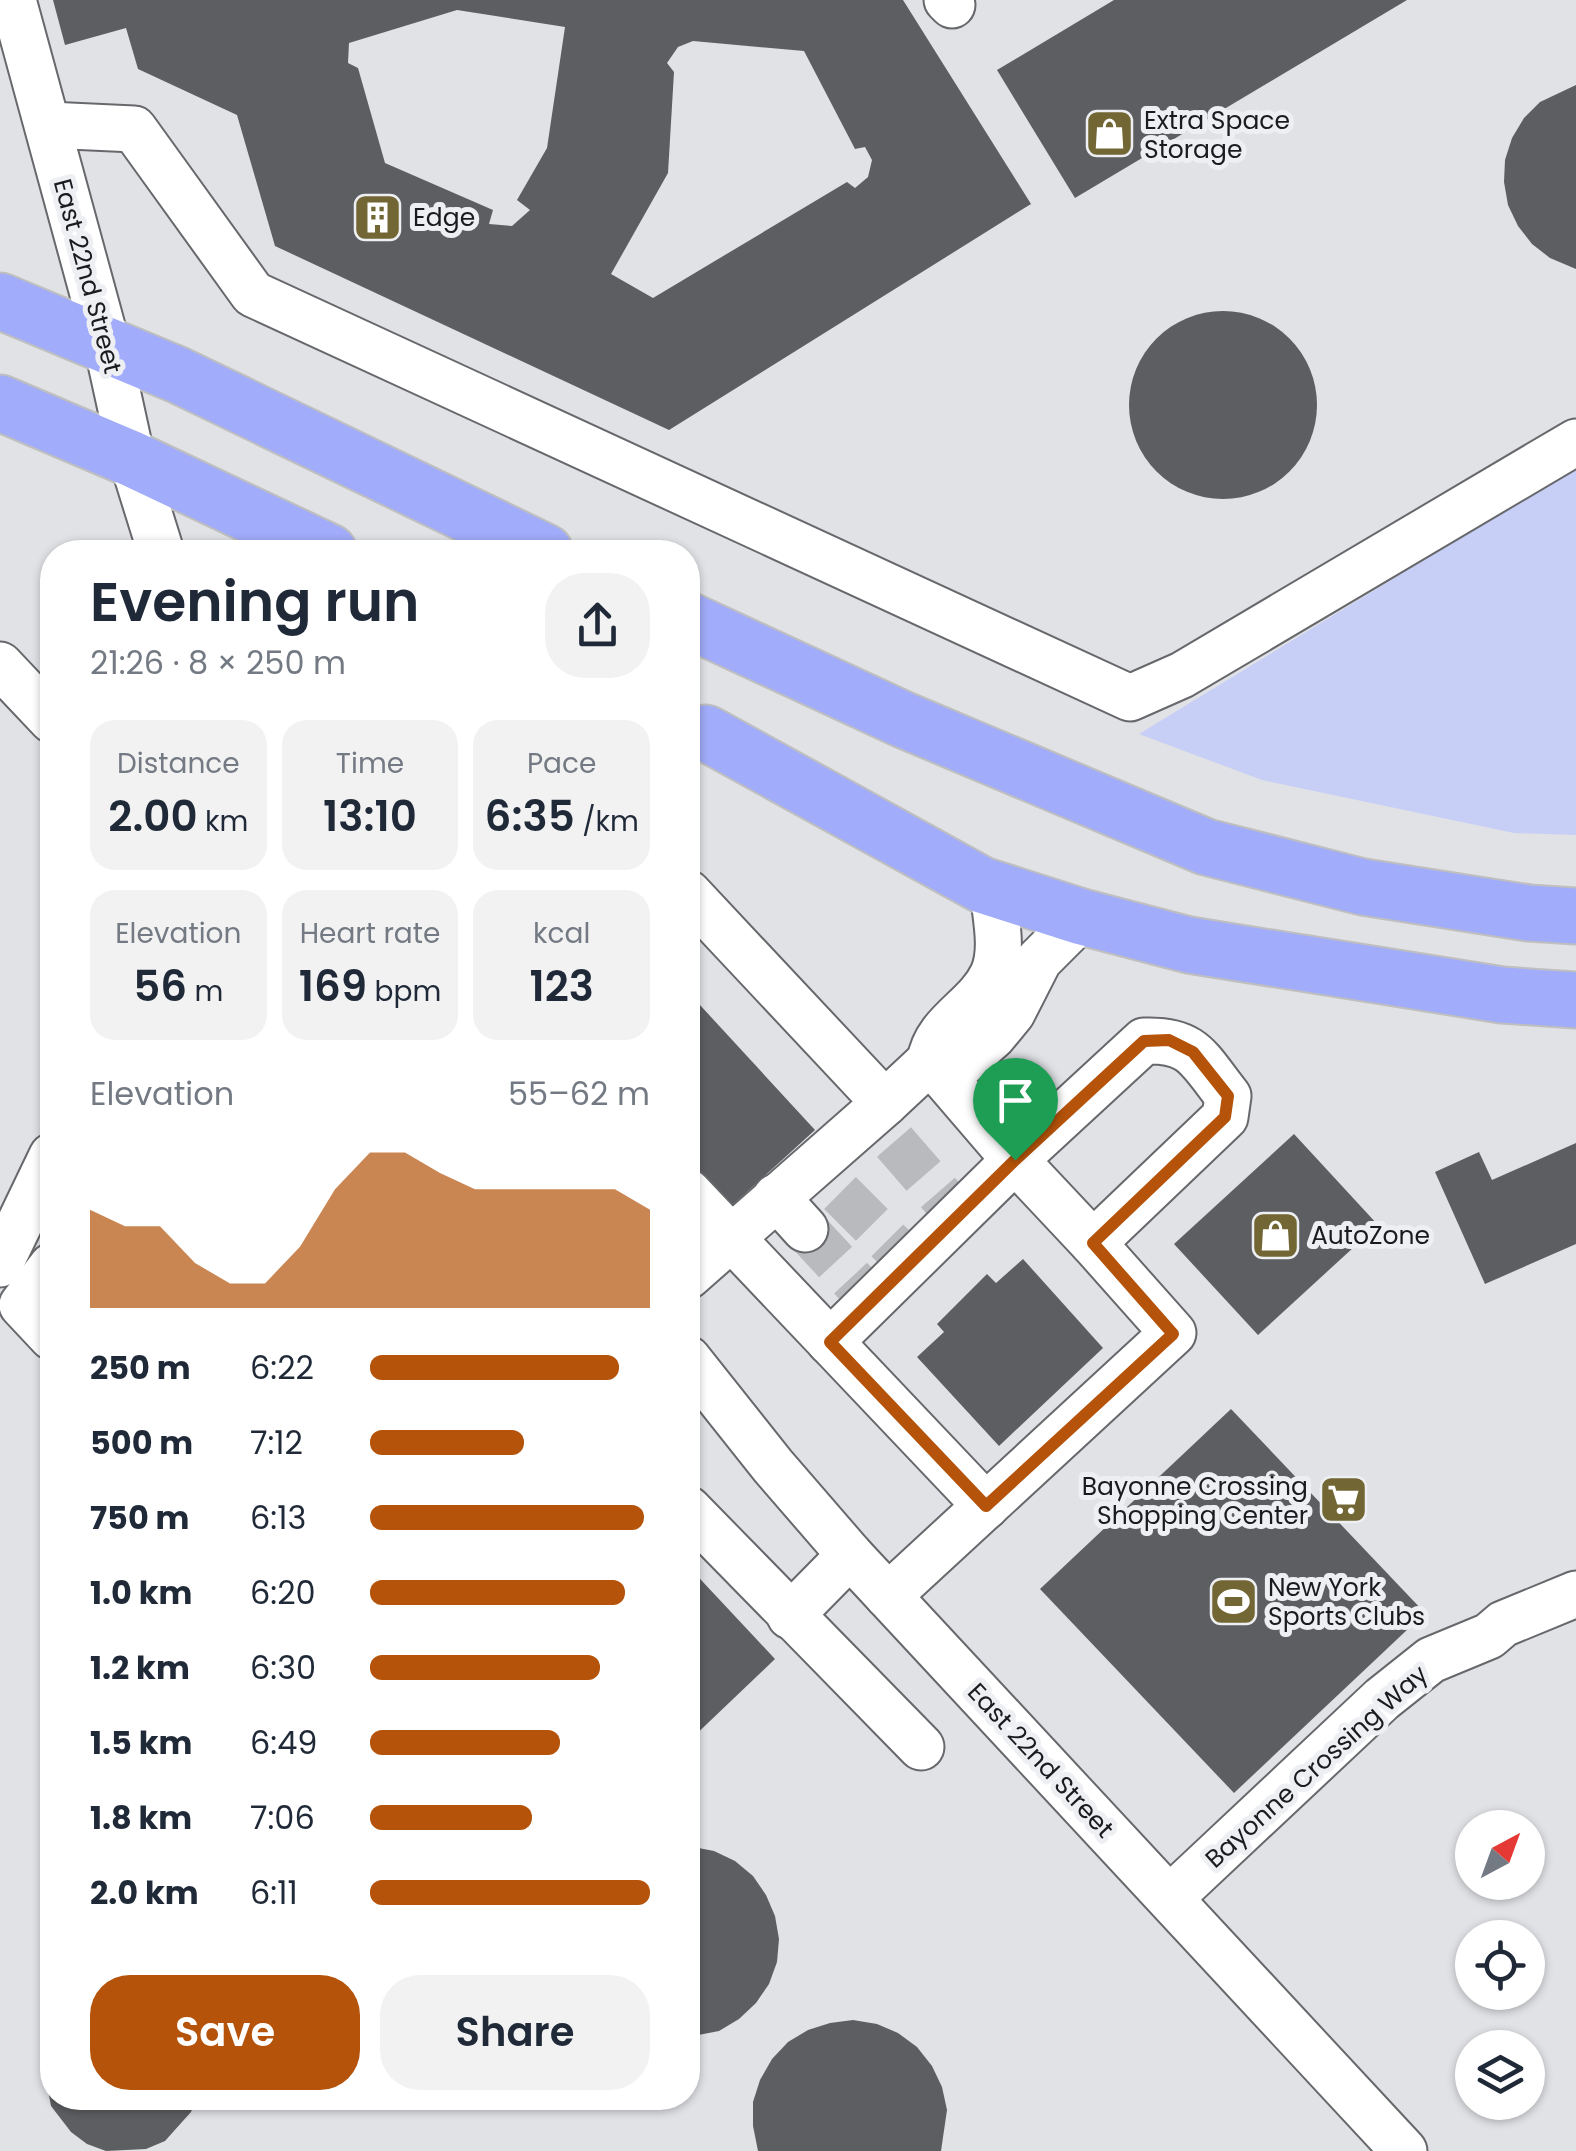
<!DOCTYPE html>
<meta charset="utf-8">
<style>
body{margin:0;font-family:Poppins,sans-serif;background:#f2f2f3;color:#1f2937;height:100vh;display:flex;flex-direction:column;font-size:38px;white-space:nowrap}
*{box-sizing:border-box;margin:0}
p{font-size:32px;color:#747a83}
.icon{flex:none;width:55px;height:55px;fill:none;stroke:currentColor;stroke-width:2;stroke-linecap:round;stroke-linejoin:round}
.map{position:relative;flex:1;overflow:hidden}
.panel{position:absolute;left:40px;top:540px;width:660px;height:1570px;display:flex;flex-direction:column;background:#fff;border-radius:40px;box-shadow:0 2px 8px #0004}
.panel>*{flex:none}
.needle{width:65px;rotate:41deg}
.tools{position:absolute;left:1455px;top:1810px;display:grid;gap:20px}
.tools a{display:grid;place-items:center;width:90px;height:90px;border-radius:50%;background:#fff;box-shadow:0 2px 8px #0004;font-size:50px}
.pin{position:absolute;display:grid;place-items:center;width:85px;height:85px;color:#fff;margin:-102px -42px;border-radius:50% 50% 50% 0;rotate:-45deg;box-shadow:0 0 10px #0007}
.pin .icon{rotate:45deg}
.round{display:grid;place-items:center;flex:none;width:105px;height:105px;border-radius:40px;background:#f2f2f3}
.headline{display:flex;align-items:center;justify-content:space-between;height:170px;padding:0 50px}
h1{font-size:55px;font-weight:600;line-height:75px}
.metrics{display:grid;grid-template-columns:repeat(3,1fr);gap:15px;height:170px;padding:10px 50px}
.metrics div{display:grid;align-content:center;border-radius:25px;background:#f2f2f3;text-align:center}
.metrics b{font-size:42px;font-weight:600}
.metrics small{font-size:28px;font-weight:400}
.metrics p{font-size:28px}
.chart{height:280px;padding:20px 50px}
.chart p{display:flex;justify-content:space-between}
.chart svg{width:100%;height:180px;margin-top:10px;fill:#b45309;opacity:.7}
.action{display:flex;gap:20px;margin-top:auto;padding:20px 50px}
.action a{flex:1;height:115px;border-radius:40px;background:#b45309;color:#fff;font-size:40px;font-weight:600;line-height:115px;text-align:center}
.action a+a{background:#f2f2f3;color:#1f2937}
ul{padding:0 50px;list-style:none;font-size:32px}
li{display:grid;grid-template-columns:160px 120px 1fr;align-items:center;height:75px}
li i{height:25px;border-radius:12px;background:#b45309}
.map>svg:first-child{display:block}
.green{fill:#c8cff6}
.building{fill:#5d5e61;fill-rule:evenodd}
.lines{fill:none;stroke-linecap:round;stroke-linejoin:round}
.minor-tunnel{stroke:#b9babe;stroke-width:45;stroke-dasharray:45 22;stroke-linecap:butt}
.minor-casing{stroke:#67686b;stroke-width:49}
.highway-casing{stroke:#bfbfbf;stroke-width:59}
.minor{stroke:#fff;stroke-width:45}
.highway{stroke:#a1acfa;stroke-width:55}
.route-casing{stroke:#fff;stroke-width:20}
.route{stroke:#b45309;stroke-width:12}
.labels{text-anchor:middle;stroke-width:10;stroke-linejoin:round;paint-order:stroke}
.poi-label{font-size:25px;fill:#1a1b1c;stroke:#eeeff3;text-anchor:start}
.street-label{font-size:25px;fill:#1a1b1c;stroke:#eeeff3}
</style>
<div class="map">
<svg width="1576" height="2151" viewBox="0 0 1576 2151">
<rect width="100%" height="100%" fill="#e1e2e6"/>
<path class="green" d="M1576 467V835L1514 833 1262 780 1139 734Z"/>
<g class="building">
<path d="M53 0H903L1031 204 669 430 275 246 237 115 138 69 126 28 65 45ZM457 10 565 27 547 148 517 200 530 210 512 226 489 224 493 210 385 163 358 68 348 63 349 43ZM693 41 804 51 855 149 865 147 872 160 868 177 855 188 847 182 653 298 611 274 668 173 674 72 667 63 678 47Z"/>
<path d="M1114 0H1407L1075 198 997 70Z"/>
<path d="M1576 85V269L1550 258 1532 244 1518 226 1508 205 1504 182 1505 160 1512 138 1524 118 1540 102Z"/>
<circle cx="1223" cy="405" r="94"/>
<path d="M688 992 815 1130 726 1211 688 1169Z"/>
<path d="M1294 1134 1378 1225 1258 1335 1174 1244Z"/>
<path d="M1576 1143V1244L1485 1284 1435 1172 1479 1152 1492 1180Z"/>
<path d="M1023 1259 1103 1348 999 1446 917 1357 944 1332 937 1324 987 1274 996 1283Z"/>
<path d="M1231 1409 1425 1613 1234 1793 1040 1589Z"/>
<path d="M688 1566 775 1659 688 1742Z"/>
<path d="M688 1846 714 1851 735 1861 753 1876 766 1895 775 1916 779 1939 777 1962 769 1984 756 2003 739 2019 719 2031 688 2037Z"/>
<path d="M853 2020 877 2024 898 2033 917 2047 932 2066 942 2087 947 2110 941 2151H758L753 2126V2102L760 2080 772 2059 788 2042 808 2030 830 2023Z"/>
<path d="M52 2045V2098H197L191 2112 165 2141 146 2149 106 2151 87 2144 71 2132 51 2106 46 2079Z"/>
</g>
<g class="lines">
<g class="minor-tunnel">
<path d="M894 1142 947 1203"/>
<path d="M840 1193 895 1248"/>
<path d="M805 1229 856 1284"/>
</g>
<defs>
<g id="minor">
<path d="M13 0 107 345 132 459 161 552"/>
<path d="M947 0 952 5"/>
<path d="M48 125 134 129 253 294 1130 698 1182 675 1576 442"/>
<path d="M0 665 52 720"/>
<path d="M993 889C995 916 1004 948 993 974 977 1009 936 1022 930 1061L956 1069 993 1036 1012 1013 1039 960 1082 917"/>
<path d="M688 893 885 1103 930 1061 1015 1160 1144 1041C1194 1039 1199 1060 1228 1096L1225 1117 1093 1243 1173 1333 888 1596"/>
<path d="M688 1192 986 1506"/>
<path d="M776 1197 805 1229"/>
<path d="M0 1264 52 1156"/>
<path d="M52 1266 22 1305 52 1337"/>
<path d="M688 1276 885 1103"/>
<path d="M830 1342 1015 1160 1093 1243"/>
<path d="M688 1359 773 1466 850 1555 1404 2151"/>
<path d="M688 1509 921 1747"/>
<path d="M790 1616 850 1555"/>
<path d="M1170 1898 1382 1699 1431 1660 1489 1636 1503 1624 1576 1594"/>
</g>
<g id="highway">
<path d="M0 301 178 375 545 552"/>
<path d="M0 403 132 459 329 552"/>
<path d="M688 620 904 720 1206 847 1363 887 1529 913 1576 916"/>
<path d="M706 733 982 885 1082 917 1189 945 1502 995 1576 1000"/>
</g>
</defs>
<use href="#minor" class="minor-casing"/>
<use href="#highway" class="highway-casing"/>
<use href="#minor" class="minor"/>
<use href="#highway" class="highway"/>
</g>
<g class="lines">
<defs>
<path id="route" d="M1169 1040 1193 1052 1228 1096 1225 1117 1093 1243 1173 1334 986 1506 830 1342 1015 1160 1144 1041Z"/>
</defs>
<use href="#route" class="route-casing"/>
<use href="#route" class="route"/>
</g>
<defs>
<symbol id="shop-square" viewBox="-11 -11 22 22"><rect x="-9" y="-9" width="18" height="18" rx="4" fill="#726734" stroke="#eeeff3"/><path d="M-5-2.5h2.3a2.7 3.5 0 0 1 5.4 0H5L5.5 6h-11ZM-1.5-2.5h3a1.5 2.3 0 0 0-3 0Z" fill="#fff"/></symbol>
<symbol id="building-square" viewBox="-11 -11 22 22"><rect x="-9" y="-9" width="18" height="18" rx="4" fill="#726734" stroke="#eeeff3"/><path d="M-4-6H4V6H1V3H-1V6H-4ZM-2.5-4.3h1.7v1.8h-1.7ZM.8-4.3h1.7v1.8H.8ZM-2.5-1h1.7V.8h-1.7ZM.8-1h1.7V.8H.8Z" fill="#fff"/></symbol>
<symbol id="supermarket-square" viewBox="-11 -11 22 22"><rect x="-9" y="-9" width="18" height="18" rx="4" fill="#726734" stroke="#eeeff3"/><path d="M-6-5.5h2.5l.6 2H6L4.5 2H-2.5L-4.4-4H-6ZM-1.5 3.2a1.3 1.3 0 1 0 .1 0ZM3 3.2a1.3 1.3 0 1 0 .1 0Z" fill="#fff"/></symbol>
<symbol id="stadium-square" viewBox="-11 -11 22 22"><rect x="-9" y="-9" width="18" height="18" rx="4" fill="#726734" stroke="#eeeff3"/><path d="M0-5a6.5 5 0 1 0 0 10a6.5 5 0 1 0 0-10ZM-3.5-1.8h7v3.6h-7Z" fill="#fff"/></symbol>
</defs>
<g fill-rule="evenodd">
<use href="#shop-square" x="1082" y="106" width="55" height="55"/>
<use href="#building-square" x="350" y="190" width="55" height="55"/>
<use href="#shop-square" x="1248" y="1208" width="55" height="55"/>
<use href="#supermarket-square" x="1316" y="1472" width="55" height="55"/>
<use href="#stadium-square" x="1206" y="1574" width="55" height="55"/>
</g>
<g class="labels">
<g class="poi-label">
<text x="1144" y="129">Extra Space<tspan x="1144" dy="29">Storage</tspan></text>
<text x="413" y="226">Edge</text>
<text x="1311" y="1244">AutoZone</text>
<text x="1308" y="1495" text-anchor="end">Bayonne Crossing<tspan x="1308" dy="29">Shopping Center</tspan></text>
<text x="1268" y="1596">New York<tspan x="1268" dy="29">Sports Clubs</tspan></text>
</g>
<g class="street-label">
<text transform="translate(88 276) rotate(75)" y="9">East 22nd Street</text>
<text transform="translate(1041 1760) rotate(47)" y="9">East 22nd Street</text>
<text transform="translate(1316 1766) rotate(-42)" y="9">Bayonne Crossing Way</text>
</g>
</g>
</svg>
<div class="tools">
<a><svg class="needle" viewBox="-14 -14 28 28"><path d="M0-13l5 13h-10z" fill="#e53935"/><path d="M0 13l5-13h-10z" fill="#747a83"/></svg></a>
<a><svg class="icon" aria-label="locate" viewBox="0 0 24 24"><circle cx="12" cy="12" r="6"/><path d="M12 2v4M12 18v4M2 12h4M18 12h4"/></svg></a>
<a><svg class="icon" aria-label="layers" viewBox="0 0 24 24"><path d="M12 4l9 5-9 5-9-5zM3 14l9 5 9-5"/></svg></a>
</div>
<div class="pin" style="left:1015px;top:1160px;background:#1e9e55"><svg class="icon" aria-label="arrive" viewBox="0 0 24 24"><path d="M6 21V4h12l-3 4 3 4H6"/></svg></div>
<section class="panel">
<div class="headline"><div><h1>Evening run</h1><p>21:26 · 8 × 250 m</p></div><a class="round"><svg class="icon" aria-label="share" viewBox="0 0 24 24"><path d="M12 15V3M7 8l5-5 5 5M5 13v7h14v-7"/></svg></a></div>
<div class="metrics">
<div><p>Distance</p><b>2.00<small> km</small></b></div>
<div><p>Time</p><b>13:10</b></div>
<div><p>Pace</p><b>6:35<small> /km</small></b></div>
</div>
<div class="metrics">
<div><p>Elevation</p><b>56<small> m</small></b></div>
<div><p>Heart rate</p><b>169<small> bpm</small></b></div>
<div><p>kcal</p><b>123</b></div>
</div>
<div class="chart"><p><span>Elevation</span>55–62 m</p>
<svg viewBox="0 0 160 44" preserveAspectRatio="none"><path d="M0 44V20L10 24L20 24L30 33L40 38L50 38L60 29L70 15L80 6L90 6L100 11L110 15L120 15L130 15L140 15L150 15L160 20V44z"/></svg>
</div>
<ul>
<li><b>250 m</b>6:22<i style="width:89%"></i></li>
<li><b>500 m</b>7:12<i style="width:55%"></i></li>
<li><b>750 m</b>6:13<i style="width:98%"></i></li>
<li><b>1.0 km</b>6:20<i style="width:91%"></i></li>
<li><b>1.2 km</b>6:30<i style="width:82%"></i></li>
<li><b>1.5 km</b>6:49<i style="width:68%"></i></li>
<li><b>1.8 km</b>7:06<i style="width:58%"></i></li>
<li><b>2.0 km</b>6:11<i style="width:100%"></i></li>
</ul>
<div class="action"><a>Save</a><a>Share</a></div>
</section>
</div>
